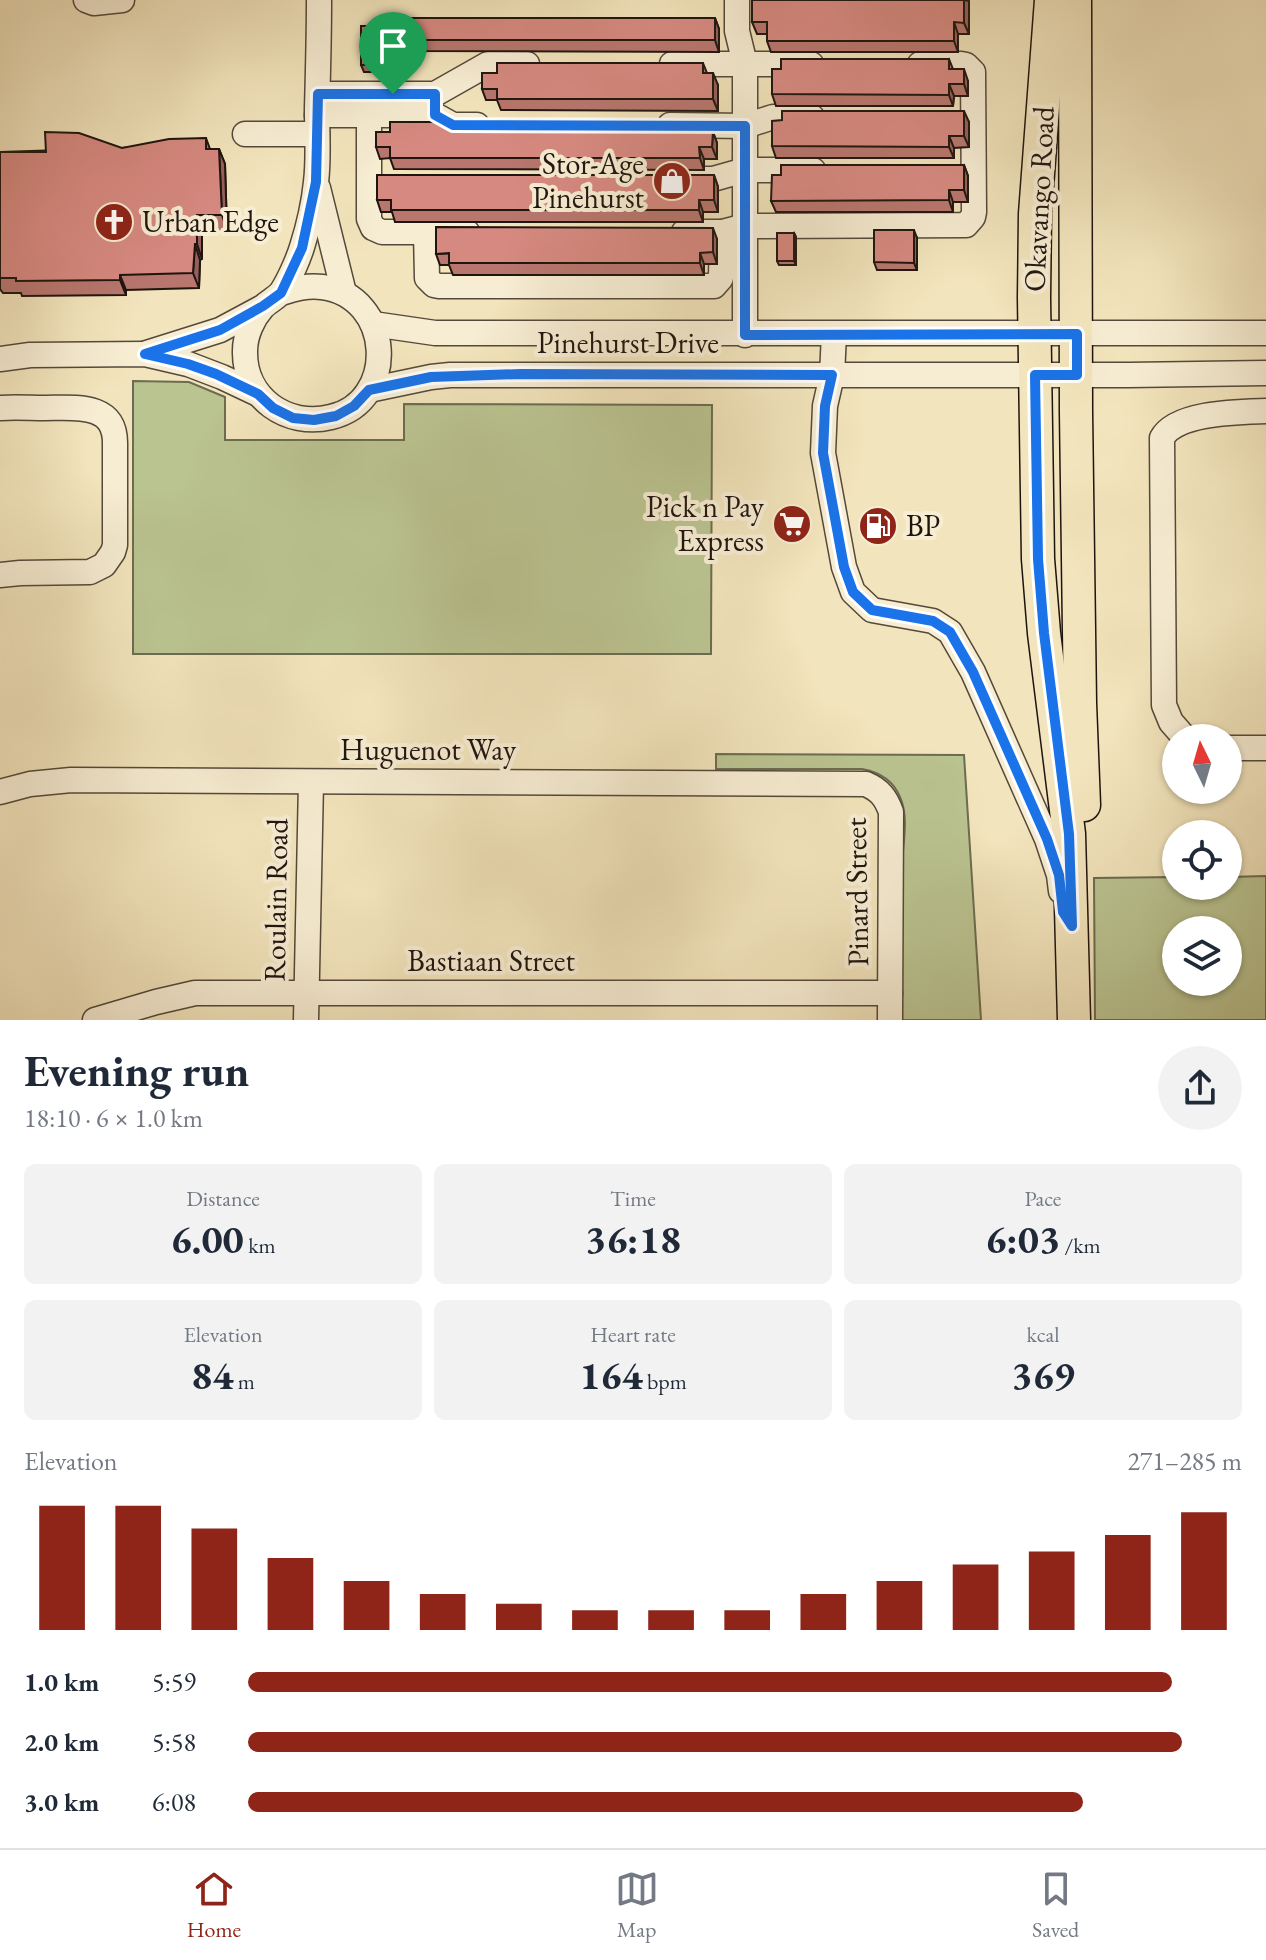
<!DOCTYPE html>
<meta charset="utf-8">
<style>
body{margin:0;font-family:"EB Garamond",serif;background:#f2f2f3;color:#1f2937;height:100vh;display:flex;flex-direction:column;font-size:30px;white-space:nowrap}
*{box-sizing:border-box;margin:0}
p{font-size:26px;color:#747a83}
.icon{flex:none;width:44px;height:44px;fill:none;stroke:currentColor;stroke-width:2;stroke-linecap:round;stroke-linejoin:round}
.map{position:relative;height:1020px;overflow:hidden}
.drawer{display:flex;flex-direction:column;background:#fff;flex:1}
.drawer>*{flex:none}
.needle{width:52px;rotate:355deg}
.controls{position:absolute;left:1162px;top:724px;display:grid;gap:16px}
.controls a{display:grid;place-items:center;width:80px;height:80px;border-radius:50%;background:#fff;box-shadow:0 2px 6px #0004;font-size:40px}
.pin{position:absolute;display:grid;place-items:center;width:68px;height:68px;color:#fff;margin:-82px -34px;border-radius:50% 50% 50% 0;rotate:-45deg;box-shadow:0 0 8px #0007}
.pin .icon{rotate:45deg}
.round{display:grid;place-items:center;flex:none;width:84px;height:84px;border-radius:42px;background:#f2f2f3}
.overview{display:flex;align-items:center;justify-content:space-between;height:136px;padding:0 24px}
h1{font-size:44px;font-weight:700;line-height:60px}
.figures{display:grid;grid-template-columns:repeat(3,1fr);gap:12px;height:136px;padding:8px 24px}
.figures div{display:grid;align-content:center;border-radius:12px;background:#f2f2f3;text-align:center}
.figures b{font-size:40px;font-weight:700}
.figures small{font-size:22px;font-weight:400}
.figures p{font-size:22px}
.chart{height:224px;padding:16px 24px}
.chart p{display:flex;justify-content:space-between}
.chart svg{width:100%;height:144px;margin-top:8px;stroke:#8f2418;stroke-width:6}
ul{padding:0 24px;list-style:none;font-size:26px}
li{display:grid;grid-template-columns:128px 96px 1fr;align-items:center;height:60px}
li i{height:20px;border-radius:10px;background:#8f2418}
.dock{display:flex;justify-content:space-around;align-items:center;height:112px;border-top:2px solid #e0e1e3;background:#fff;font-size:22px;color:#747a83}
.dock a{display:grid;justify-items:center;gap:4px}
.dock .on{color:#8f2418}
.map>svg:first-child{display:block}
.green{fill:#bac491;stroke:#6c6c50;stroke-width:2;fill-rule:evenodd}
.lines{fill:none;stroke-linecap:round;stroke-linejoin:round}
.minor-casing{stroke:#54493a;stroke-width:27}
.major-casing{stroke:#1f150f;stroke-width:35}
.minor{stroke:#f7edd3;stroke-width:24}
.major{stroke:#f2e4bc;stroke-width:32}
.wall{fill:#b8766e;stroke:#1f150f;stroke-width:2}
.shaded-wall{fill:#96605a;stroke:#1f150f;stroke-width:2}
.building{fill:#d68980;stroke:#1f150f;stroke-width:2}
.route-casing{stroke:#fff;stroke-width:16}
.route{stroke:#1a73e8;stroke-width:10}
.labels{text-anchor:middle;stroke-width:8;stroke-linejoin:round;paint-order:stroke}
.poi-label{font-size:30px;fill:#1f150f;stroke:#f7edd3;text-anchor:end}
.street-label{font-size:30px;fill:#1f150f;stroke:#f7edd3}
</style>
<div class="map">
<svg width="1266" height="1020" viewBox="0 0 1266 1020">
<rect width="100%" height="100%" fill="#f2e4bc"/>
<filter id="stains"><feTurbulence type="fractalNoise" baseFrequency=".0025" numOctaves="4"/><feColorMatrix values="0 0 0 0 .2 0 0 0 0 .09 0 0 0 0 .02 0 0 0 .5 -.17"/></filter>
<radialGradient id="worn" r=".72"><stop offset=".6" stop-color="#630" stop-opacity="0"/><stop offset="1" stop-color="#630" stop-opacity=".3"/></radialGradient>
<g class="green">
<path d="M133 381 189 382 225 397V440H404V404L712 405 711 654H133Z"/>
<path d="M716 754 964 755 981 1020H902C902 968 901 916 902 864 903 843 909 817 900 797 893 780 879 772 862 769H716Z"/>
<path d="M1266 876V1020H1095L1094 878 1176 877V886H1228V877ZM1228 930V982H1176V930Z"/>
</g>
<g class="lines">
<defs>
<g id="minor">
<path d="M86 0 94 3 122 0"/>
<path d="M737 0V31L745 64V335"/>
<path d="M672 64H811"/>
<path d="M318 94H435L488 64H527"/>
<path d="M317 115H435L453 125H477"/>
<path d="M369 115V219L373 228 382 232H467"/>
<path d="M670 125 745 126 773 117H812"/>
<path d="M245 134H317"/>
<path d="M683 179H713L745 170H813"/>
<path d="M318 188 344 293"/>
<path d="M426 232 427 278 434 285 439 286H714L721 278 722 232"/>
<path d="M684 232H722L745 226 966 225 973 217 974 212 973 72 966 65 961 64H920"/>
<path d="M281 293C294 289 307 285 322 287 393 296 399 401 331 417 287 428 244 398 245 351 245 335 253 318 263 307 269 301 277 298 282 291 289 280 298 260 302 247 308 228 314 202 316 182 319 158 317 133 317 109 318 73 319 36 319 0"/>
<path d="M373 324 435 333H1266"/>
<path d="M834 334 832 375 825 406 823 453 844 567 853 592 872 610 933 621 950 632 973 672 1047 839 1059 875 1061 891"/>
<path d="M147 353 220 330 261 308"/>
<path d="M0 359 30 355 145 354 188 364 222 377 258 394"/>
<path d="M369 390 431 377 450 375H1129L1266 373"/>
<path d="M0 408C15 407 30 408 45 408 74 408 115 402 115 443V545L113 552 104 565 90 572 20 573 0 575"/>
<path d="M1185 738 1171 722 1164 705 1162 438C1176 412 1239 412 1266 411"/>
<path d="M1228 748H1266"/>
<path d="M0 792 30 784 71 780 866 784C880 790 886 798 891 812L890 1020"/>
<path d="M95 1020 156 1002 195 993H890"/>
<path d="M306 1020 311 782"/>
</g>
<g id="major">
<path d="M1051 0 1035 214 1034 298 1038 559 1044 633 1069 834 1074 1020"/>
<path d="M1075 0 1076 412 1080 703 1084 805"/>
</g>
</defs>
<use href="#minor" class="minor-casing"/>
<use href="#major" class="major-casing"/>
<use href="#minor" class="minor"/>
<use href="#major" class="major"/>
</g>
<g class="wall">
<path d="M968 0 969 34H958V52H771L767 41V34H757L752 22Z"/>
<path d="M715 18 719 29V52L413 51 408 40Z"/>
<path d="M391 34V72H364L361 65Z"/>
<path d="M949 59 953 69 968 81V96H954L953 106H776L772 94Z"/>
<path d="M703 63 707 73 718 85V111L501 110 497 100H486L482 89Z"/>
<path d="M700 122 703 132H713L717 143V159H704V170L394 169 390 158 380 159 376 147Z"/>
<path d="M969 122V147L954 148V158H776L772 146Z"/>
<path d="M206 138 210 149H219L225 164 227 230H202V259L200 260 199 288 126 290V295L22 296 21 293H3L0 289V152L122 148Z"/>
<path d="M964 165 968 176V202H953V212H776L771 201Z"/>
<path d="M714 175 718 187V212H703V222H395L392 212H381L377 200Z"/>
<path d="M794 233 796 237V265H779L777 261Z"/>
<path d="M917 238V270H877L874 262Z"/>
<path d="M717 239V264H704V275H453L449 265H440L436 254Z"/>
</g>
<g class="shaded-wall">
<path d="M964 0 969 1V34L964 23Z"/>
<path d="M715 18 719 29V52L715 40Z"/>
<path d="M954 22 958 34V52L954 41Z"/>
<path d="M389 26 391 34V72L389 64Z"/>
<path d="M964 69 968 81V96L964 84Z"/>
<path d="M713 73 718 85V111L713 99Z"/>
<path d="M949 84 954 96 953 106 949 95Z"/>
<path d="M964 111 969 122V147L964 136Z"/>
<path d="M713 132 717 143V159L712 147Z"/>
<path d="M949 136 954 148V158L949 147Z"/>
<path d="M699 147 704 159V170L700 158Z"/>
<path d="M219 149 225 164 227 230 222 215Z"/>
<path d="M964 165 968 176V202L964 190Z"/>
<path d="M714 175 718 187V212L714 200Z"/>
<path d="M949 190 953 202V212L949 200Z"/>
<path d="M699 200 703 212V222L699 210Z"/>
<path d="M197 215 202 230V259L197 244Z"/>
<path d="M713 228 717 239V264L713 252Z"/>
<path d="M914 230 917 238V270L914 263Z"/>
<path d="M794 233 796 237V265L794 261Z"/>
<path d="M195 244 200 260 199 288 193 273Z"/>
<path d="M700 253 704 264V275L700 263Z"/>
<path d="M120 275 126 290V295L120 280Z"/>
</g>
<g class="building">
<path d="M752 0H964V23L954 22V41H767V22H752Z"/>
<path d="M409 18H715V40H408Z"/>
<path d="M361 26H389V64L361 65Z"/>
<path d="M781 59H949V69H964V84H949V95L772 94V69H781Z"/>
<path d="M497 63H703V73H713V99H497V89H482V73H497Z"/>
<path d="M782 111H964V136H949V147L772 146V121L782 120Z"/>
<path d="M390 122H700L699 132H713L712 147H699L700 158H390V147H376V132H390Z"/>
<path d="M45 132 79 133 122 148 169 139 206 138V149H219L222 215H197V244H195L193 273 120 275V280L16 281V278H0V152H46Z"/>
<path d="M781 165H964V190H949V200L771 201 772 175H781Z"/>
<path d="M377 175H714V200H699V210H391V200H377Z"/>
<path d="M436 227 713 228V252L700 253V263H449V253L436 254Z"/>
<path d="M874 230H914V263L874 262Z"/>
<rect x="777" y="233" width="17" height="28"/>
</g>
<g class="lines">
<defs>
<path id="route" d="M318 94H435V115L453 125 745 126V335L1077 334V375H1035L1038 559 1044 633 1069 834 1072 926 1063 912 1059 875 1047 839 973 672 950 632 933 621 872 610 853 592 844 567 823 453 825 406 832 375 520 374 431 377 369 390 354 406 336 416 314 420 293 418 273 408 258 394 216 374 188 364 145 354 220 330 263 306 281 293 302 248 316 182Z"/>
</defs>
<use href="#route" class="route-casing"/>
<use href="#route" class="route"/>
</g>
<defs>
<symbol id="shop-disc" viewBox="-11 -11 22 22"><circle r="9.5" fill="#8f2418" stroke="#f7edd3"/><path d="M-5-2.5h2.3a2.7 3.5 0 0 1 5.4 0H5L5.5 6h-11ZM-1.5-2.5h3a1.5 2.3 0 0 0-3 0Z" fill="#fff"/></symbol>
<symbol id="church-disc" viewBox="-11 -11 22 22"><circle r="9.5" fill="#8f2418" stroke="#f7edd3"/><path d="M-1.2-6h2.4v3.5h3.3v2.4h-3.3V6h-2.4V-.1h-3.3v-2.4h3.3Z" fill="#fff"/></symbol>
<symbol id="supermarket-disc" viewBox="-11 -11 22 22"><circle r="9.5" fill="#8f2418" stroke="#f7edd3"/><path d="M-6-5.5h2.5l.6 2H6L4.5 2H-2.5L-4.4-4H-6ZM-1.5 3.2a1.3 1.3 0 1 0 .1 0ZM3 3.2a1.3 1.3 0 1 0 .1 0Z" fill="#fff"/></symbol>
<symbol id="fuel-disc" viewBox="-11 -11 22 22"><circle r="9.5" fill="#8f2418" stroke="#f7edd3"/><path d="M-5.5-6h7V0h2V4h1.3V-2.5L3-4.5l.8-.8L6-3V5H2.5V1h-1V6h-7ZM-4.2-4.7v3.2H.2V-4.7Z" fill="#fff"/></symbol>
</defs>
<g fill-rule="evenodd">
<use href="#shop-disc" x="650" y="159" width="44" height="44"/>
<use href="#church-disc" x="92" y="200" width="44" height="44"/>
<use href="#supermarket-disc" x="770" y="502" width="44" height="44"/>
<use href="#fuel-disc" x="856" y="504" width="44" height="44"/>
</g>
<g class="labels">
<g class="poi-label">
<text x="644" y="174">Stor-Age<tspan x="644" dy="34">Pinehurst</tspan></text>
<text x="142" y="232" text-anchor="start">Urban Edge</text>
<text x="764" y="517">Pick n Pay<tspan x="764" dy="34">Express</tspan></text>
<text x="906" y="536" text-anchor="start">BP</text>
</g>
<g class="street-label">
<text transform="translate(1039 199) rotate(-87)" y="10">Okavango Road</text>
<text x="628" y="353">Pinehurst Drive</text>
<text x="428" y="760">Huguenot Way</text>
<text transform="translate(857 892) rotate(-91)" y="10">Pinard Street</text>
<text transform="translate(276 900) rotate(-89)" y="10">Roulain Road</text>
<text x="491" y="971">Bastiaan Street</text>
</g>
</g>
<rect width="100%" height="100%" filter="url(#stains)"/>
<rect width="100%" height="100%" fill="url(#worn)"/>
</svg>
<div class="controls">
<a><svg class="needle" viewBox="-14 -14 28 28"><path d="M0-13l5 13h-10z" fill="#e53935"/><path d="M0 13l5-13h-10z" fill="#747a83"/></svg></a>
<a><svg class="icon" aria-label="locate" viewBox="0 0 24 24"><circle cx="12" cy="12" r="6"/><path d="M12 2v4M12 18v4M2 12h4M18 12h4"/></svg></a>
<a><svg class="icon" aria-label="layers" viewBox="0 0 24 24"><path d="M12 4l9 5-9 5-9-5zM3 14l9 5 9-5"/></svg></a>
</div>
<div class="pin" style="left:393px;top:94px;background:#1e9e55"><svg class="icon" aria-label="arrive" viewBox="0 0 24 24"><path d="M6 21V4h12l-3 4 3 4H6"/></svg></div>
</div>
<section class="drawer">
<div class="overview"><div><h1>Evening run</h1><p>18:10 · 6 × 1.0 km</p></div><a class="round"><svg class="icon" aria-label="share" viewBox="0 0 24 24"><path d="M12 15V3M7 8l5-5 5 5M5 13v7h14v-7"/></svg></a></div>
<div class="figures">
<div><p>Distance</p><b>6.00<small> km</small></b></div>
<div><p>Time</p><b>36:18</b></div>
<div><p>Pace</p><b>6:03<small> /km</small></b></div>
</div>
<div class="figures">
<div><p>Elevation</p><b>84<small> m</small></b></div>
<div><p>Heart rate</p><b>164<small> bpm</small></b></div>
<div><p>kcal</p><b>369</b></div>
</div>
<div class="chart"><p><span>Elevation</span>271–285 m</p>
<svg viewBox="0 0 160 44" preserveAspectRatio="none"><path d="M5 44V6M15 44V6M25 44V13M35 44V22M45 44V29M55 44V33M65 44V36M75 44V38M85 44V38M95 44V38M105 44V33M115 44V29M125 44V24M135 44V20M145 44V15M155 44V8"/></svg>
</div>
<ul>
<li><b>1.0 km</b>5:59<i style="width:93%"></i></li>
<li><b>2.0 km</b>5:58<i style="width:94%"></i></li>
<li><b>3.0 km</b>6:08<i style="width:84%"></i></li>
</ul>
</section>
<nav class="dock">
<a class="on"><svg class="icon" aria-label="home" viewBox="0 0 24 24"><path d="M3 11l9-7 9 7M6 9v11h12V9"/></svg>Home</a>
<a><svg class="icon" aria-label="map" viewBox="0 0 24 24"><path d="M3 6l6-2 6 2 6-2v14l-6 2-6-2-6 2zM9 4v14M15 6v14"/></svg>Map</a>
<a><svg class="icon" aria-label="saved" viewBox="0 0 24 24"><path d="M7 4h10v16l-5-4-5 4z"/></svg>Saved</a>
</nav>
